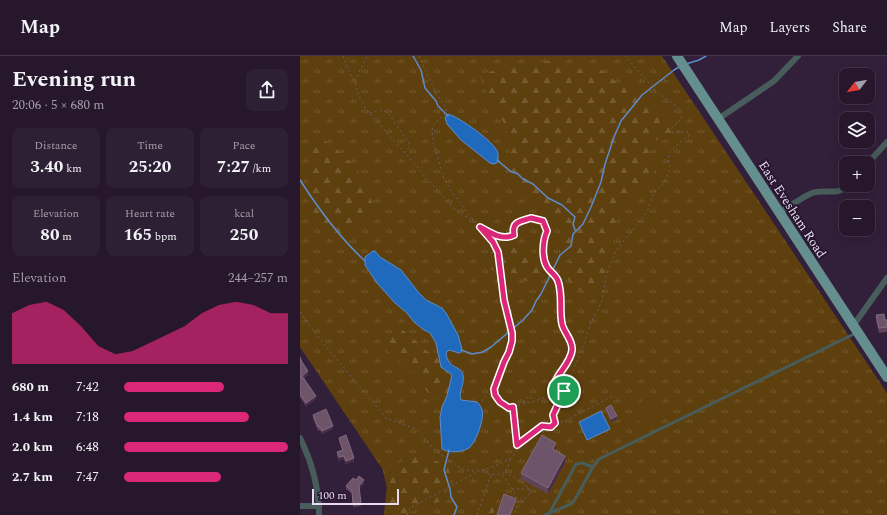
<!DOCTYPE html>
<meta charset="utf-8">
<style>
body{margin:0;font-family:Spectral,serif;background:#2e2034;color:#f1f3f6;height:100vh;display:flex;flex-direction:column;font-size:15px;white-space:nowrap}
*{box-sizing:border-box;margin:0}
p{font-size:13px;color:#a49fa9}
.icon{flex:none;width:22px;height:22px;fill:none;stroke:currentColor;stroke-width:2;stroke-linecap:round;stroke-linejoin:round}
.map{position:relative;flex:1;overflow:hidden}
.panel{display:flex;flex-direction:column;background:#26172c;width:300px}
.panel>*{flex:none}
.needle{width:26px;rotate:239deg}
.controls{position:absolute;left:539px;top:12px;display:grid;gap:8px}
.controls a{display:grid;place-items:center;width:36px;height:36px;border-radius:8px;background:#26172c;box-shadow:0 4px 16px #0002,0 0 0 1px #423648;font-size:20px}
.scale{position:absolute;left:12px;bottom:10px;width:87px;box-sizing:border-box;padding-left:4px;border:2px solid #e7dbed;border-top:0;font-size:11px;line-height:14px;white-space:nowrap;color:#e7dbed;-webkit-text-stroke:3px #281630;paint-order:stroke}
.pin{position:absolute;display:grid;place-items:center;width:34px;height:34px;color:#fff;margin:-17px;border:2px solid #fff;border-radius:50%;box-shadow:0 1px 4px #0007}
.round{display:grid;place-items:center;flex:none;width:42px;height:42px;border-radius:8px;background:#2e2034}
.overview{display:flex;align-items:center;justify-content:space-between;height:68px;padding:0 12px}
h1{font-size:22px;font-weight:700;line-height:30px}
.metrics{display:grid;grid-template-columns:repeat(3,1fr);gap:6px;height:68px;padding:4px 12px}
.metrics div{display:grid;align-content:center;border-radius:8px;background:#2e2034;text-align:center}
.metrics b{font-size:17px;font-weight:700}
.metrics small{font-size:11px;font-weight:400}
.metrics p{font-size:11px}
.chart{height:112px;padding:8px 12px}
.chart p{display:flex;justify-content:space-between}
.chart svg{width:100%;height:72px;margin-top:4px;fill:#db2777;opacity:.7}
ul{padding:0 12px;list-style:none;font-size:13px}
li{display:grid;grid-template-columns:64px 48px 1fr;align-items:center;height:30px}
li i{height:10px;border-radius:5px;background:#db2777}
header{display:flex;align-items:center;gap:24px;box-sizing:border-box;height:56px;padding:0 20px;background:#26172c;border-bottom:1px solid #423648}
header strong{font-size:19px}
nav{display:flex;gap:22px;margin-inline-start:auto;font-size:14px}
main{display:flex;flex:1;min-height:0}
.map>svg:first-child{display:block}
.grass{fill:url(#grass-tufts)}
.forest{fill:url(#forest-firs)}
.pitch{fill:#5e400e}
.water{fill:#206abd;stroke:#5c8ccb}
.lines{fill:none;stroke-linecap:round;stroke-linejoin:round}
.stream{stroke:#5c8ccb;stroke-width:1.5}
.path{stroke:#6b5a72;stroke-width:1;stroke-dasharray:2 3;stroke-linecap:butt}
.service{stroke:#485c5c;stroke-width:3}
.minor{stroke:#485c5c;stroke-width:6}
.primary{stroke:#658f8f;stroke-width:10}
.wall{fill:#5f4359}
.shaded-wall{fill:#472e46}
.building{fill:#6e5469;stroke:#81697e}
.route-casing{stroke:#fff;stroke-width:8}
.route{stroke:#db2777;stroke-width:5}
.labels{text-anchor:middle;stroke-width:4;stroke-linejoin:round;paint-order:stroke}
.street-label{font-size:13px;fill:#e7dbed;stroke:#281630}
</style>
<header>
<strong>Map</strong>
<nav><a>Map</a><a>Layers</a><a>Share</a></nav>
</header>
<main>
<section class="panel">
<div class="overview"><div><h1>Evening run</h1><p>20:06 · 5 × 680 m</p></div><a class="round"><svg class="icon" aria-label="share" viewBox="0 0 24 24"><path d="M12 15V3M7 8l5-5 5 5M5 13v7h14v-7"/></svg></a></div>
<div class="metrics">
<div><p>Distance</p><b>3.40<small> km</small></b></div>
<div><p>Time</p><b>25:20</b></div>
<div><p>Pace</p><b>7:27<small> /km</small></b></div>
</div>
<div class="metrics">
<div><p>Elevation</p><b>80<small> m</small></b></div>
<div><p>Heart rate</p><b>165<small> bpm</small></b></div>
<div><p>kcal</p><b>250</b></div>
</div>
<div class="chart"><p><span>Elevation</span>244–257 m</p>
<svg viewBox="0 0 160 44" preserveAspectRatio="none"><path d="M0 44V13L10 8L20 6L30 11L40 21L50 33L60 38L70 36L80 31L90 26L100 21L110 13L120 8L130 6L140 8L150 13L160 13V44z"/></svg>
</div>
<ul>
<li><b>680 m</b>7:42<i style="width:61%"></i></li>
<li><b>1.4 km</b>7:18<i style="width:76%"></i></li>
<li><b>2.0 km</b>6:48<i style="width:100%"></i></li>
<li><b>2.7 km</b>7:47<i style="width:59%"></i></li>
</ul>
</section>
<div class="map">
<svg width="587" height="459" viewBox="0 0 587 459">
<defs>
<pattern id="grass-tufts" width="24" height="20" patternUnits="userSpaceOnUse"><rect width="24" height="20" fill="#5e400e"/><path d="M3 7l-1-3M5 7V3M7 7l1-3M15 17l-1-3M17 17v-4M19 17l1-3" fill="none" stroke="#755b31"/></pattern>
<pattern id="forest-firs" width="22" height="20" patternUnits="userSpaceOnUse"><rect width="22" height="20" fill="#5e400e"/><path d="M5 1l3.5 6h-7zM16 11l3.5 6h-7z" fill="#755b31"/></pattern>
</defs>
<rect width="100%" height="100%" fill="#321f3a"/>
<path class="grass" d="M0 0H362L587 337V459H84L87 432 83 414 0 291Z"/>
<g class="forest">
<path d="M258 4 273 12 304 15 320 29 332 31 351 49 382 70 368 83 349 84V96L355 114 321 152 311 183 302 226 293 238 273 232 265 218 274 197 264 183 265 166 251 154 228 145 212 128 208 108 210 88 205 69 184 31 180 18 216 10Z"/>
<path d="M17 81C35 89 55 108 64 126 68 135 71 144 75 152 70 160 58 177 49 179 41 181 31 180 23 179L12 152 10 122 12 90Z"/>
<path d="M219 190 232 195 242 218 234 228 211 219 193 215 185 204 191 196 205 195Z"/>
<path d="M95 269 110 279 125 294 138 301C140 313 144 311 152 319L147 340 144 345 130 340 120 325 102 307 85 293Z"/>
<path d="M112 401H126L148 410 151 424 143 444 102 459H84L87 432 83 414Z"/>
<path d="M190 437 198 439 193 459H179Z"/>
</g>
<g class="pitch">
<path d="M345 330 349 339 330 348 326 339Z"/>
<path d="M350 341 354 350 336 359 332 350Z"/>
<path d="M355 352 360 361 341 370 337 361Z"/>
</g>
<g class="water">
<path d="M148 58C159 61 195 86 198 97 198 99 198 103 198 106L194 108 190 107 161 84 147 68 145 61Z"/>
<path d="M73 195H75L80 201 101 214 119 237 126 244 142 252 146 257 158 279 162 293 161 296 159 297 149 294 146 297C148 314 160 308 163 319 165 328 158 336 161 344L177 346C179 348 181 350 182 354 185 362 176 386 169 392 160 397 150 397 142 393L140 361 142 351 147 340 152 319 141 311 136 287 130 277 124 274 114 266 107 257 95 247 77 227 65 209V201Z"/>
<path d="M301 355 310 373 287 384 279 366Z"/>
</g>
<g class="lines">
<g class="stream">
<path d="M113 0 121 14 125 32 136 45 138 50 148 60"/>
<path d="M386 8 399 4 406 0"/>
<path d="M197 104 210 115 218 118 223 123 233 128 248 142 262 149 275 161 273 168 275 174"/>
<path d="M0 124C18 152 40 182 65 205"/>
<path d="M161 294 172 298 183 296 191 291 223 264 232 254 236 245 241 238 260 199 271 190 273 178 283 168 291 151 301 126 305 108 314 81 321 65 342 39 374 14 379 11"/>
<path d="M149 394 144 414 150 433 151 441 157 451 154 459"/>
</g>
<g class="path">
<path d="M43 0 48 14 55 25 58 38 65 52 156 155 174 165"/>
<path d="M119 0 137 39 145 50 147 56 133 69 132 74 133 85 144 123 150 133 166 155 193 186 198 196 204 244 212 277V285L194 333C195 342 201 347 209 352L259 338 264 335 280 299 291 266 298 254 302 244 306 221 314 199 318 192 347 156 354 136 365 126 370 113 368 103 369 97 382 84 389 80V77L387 76 373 77 371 73 381 63 382 59 380 53 356 35 325 0"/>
<path d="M0 6V7"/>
<path d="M55 25 67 0"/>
<path d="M70 57 81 54 88 57 109 87V91L105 96"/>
<path d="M182 172C201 182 213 188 224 165L231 162 243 165 247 175C243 184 241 201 247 211 250 216 256 219 258 225 263 239 259 254 262 268 264 277 272 283 272 294 272 305 261 314 257 324 255 328 254 334 253 339"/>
<path d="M214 179C212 172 216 164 224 164"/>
<path d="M0 256 19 282 86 362 116 373 137 396 159 411 170 415H177L190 412 212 402 217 393V385L213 352"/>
<path d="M182 345 187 339 193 336"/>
<path d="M225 347V344L228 341H230L234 344"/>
<path d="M256 367 265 365 313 340"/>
<path d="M237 375 244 376 249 375 251 371"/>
<path d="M218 388 242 370 251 371 255 367 253 359 264 336"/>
<path d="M184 414 189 418 202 419C208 427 219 439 217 450 217 453 215 456 214 459"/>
<path d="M205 416 218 423 230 433 229 438 217 452"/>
<path d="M202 418 205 416 211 402"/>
<path d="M212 433H229"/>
<path d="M107 459 110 452 177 416"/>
<path d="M177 459 191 419"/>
</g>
<g class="service">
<path d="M250 456 276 408 282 407 293 411"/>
<path d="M245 459 271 448 274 445 293 411 299 403 556 277"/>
</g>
<g class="minor">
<path d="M418 63 474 25 498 0"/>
<path d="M568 107 587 86"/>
<path d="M479 157C490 150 501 142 512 137 526 132 537 141 548 129"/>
<path d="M553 270 587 222"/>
<path d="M0 382C12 406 19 432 19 459"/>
<path d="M0 450H19"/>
</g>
<path class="primary" d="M377 0 587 321"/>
</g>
<g class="wall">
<path d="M576 259 585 264H587V276L579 277 576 264Z"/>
<path d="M0 301 8 319 4 322 16 343 6 350 0 341Z"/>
<path d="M306 352 317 363 311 366 306 355Z"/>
<path d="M13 359 33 373 22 378 20 374 18 375 13 362Z"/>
<path d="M39 382 54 405 46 408 44 403 39 405 37 399V396L42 394 39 385Z"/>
<path d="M256 393 255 394 265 407 248 438 221 423V417Z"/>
<path d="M56 424 64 428 59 433 61 450 53 451 52 438 46 433V430Z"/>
</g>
<g class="shaded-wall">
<path d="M8 315V319L2 323V320Z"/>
<path d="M16 340V343L6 350V347Z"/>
<path d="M317 360V363L311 366V363Z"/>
<path d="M33 370V373L22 378V375Z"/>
<path d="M256 387V393L253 399V393Z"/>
<path d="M44 400V403L39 405V401Z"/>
<path d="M265 400V407L248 438V432Z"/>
<path d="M54 402V405L46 408V405Z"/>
<path d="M64 424V428L59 434V430Z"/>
</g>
<g class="building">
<path d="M584 258 585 264H587V271L579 272 576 259Z"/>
<path d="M0 301 2 306 8 315 2 320 16 340 6 347 0 338Z"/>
<path d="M311 349 317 360 311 363 306 352Z"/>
<path d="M26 353 33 370 22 375 20 371H18L13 359Z"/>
<path d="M46 379 54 402 46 405 44 400 39 401 37 396 43 394 39 382Z"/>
<path d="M242 379 256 387 253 393 265 400 248 432 221 417Z"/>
<path d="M59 420 64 424 59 430 61 447 53 448 52 435 46 430 53 422 56 424Z"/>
<path d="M204 438 216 443 210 459H197Z"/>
</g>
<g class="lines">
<defs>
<path id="route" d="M231 162 243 165 247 175C243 184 241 201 247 211 250 216 256 219 258 225 263 239 259 254 262 268 264 277 273 284 272 294 271 305 261 314 256 324 254 329 254 334 253 339L264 335 253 359 255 367 251 371 242 370 217 389 213 351 209 352 200 346 195 339 194 333 204 306 209 296 212 285V277L204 244 198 196 193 186 180 171C191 177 202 185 214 179 211 165 222 165 231 162Z"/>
</defs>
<use href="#route" class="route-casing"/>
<use href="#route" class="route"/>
</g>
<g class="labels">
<g class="street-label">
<text transform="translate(493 153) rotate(57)" y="5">East Evesham Road</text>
</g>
</g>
</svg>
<div class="controls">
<a><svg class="needle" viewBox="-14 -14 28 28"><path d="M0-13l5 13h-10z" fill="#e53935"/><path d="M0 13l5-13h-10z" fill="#a49fa9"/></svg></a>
<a><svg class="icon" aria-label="layers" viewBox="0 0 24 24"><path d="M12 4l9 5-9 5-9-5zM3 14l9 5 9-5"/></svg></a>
<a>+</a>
<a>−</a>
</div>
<div class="scale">100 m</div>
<div class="pin" style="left:264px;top:335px;background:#1e9e55"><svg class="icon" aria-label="arrive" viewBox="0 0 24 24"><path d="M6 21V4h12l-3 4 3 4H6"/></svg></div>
</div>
</main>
